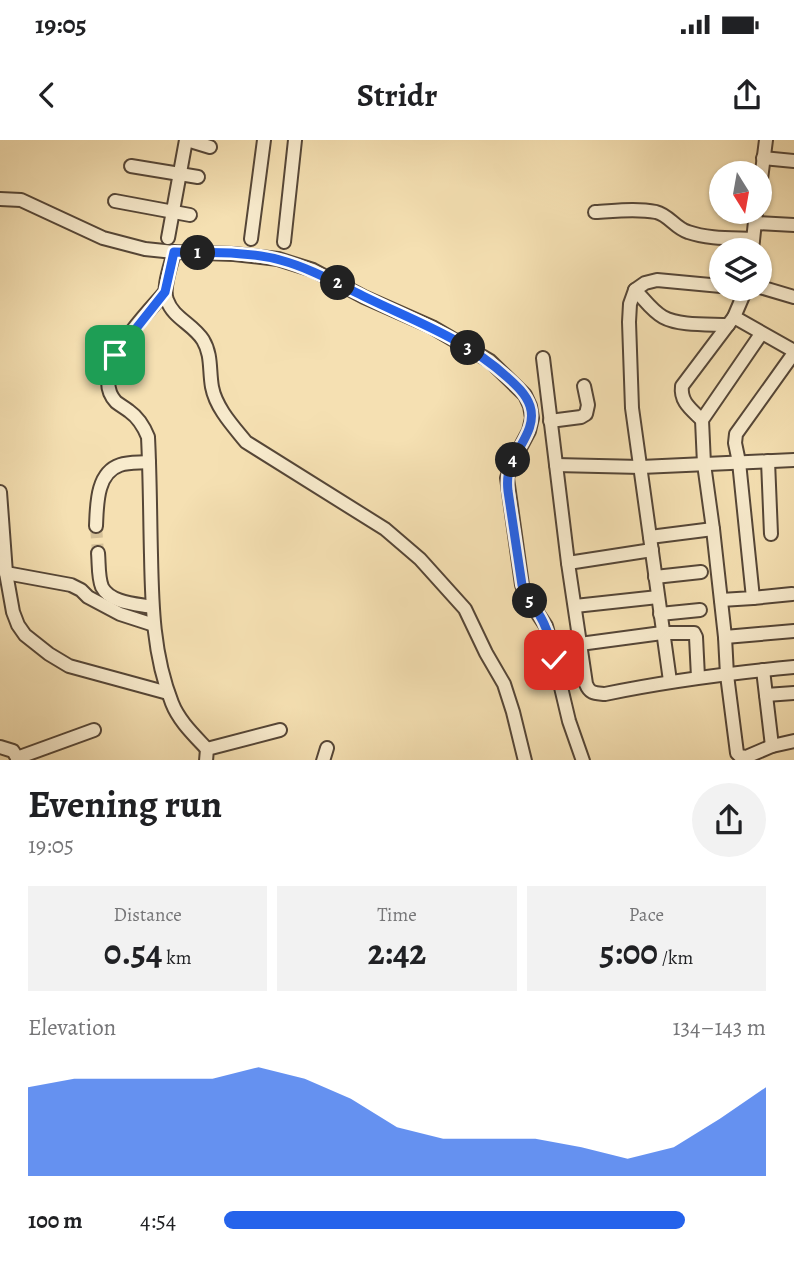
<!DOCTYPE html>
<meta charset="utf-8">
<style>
body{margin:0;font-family:Alegreya,serif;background:#f2f2f2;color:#202124;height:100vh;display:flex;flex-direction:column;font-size:26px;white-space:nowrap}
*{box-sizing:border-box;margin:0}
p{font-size:23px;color:#757577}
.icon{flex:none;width:38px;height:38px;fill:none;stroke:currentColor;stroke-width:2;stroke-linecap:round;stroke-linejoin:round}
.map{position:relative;height:620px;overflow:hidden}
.panel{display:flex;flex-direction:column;background:#fff;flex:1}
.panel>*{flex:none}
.needle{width:46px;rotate:169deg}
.controls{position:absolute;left:709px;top:21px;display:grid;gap:14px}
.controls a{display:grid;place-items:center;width:63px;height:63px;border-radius:50%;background:#fff;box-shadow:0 2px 5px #0004;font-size:35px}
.pin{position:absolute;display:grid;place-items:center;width:60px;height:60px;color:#fff;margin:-30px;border-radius:14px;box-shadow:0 4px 10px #0006}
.km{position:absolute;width:35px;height:35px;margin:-18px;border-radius:50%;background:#222;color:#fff;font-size:19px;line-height:35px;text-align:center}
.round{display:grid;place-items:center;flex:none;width:74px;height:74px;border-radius:37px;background:#f2f2f2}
.head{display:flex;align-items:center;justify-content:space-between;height:119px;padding:0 28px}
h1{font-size:38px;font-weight:700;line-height:52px}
.metrics{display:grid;grid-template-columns:repeat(3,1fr);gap:10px;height:119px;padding:7px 28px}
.metrics div{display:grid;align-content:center;border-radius:0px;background:#f2f2f2;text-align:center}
.metrics b{font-size:35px;font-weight:700}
.metrics small{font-size:19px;font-weight:400}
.metrics p{font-size:19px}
.chart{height:196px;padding:14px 28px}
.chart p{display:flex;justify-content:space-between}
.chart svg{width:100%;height:126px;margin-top:7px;fill:#2563eb;opacity:.7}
ul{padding:0 28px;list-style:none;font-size:23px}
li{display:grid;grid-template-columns:112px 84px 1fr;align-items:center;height:52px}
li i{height:18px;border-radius:9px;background:#2563eb}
.status{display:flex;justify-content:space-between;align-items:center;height:49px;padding:0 35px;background:#fff;direction:ltr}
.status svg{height:19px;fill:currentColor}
header{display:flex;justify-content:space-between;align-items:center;height:91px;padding:0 28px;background:#fff;font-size:32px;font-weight:700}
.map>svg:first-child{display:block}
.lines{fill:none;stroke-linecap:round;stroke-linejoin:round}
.minor-tunnel{stroke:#d5c199;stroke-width:12;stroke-dasharray:12 6;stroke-linecap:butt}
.minor-casing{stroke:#554637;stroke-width:16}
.minor{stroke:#f8ebcd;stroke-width:12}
.route-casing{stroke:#fff;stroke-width:14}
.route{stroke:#2563eb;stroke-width:9}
</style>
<div class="status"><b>19:05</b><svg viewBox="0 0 49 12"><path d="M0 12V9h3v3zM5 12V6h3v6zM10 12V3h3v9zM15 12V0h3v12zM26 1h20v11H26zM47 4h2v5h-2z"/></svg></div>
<header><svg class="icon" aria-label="back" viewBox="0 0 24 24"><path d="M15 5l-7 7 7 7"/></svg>Stridr<svg class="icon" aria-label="share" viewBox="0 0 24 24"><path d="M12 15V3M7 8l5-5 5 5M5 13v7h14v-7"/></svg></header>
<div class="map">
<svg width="794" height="621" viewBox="0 0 794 621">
<rect width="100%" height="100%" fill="#f5e0b2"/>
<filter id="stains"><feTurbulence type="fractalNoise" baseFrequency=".00286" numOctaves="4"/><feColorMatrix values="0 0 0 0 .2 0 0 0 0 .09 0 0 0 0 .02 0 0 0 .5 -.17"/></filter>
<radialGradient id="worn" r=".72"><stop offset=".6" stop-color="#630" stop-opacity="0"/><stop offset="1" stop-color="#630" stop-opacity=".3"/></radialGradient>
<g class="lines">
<path class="minor-tunnel" d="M96 386 98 413"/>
<defs>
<g id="minor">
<path d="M187 0 210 7"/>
<path d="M763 18 794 21"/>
<path d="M131 26 198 37"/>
<path d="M760 47 766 0"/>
<path d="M0 59 21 60 103 98 145 109 174 112 234 114 278 119 313 130 364 157 432 187 490 221 525 255 530 266 532 278 529 291 511 325 507 338 522 445 526 456 546 486 550 501 569 581 583 621"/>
<path d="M115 61 190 75"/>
<path d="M595 72C615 71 636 68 656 72 669 75 675 88 688 92 708 99 732 98 753 99"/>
<path d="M755 83 794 85"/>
<path d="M168 98 186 0"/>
<path d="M251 99 264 0"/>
<path d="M284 102 295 0"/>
<path d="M752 110 756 72"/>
<path d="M174 112C171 125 162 148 167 160 173 178 193 184 203 200 212 215 209 230 212 247 216 268 233 286 246 302L385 389 420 419 465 469 486 513 504 544 513 572 525 621"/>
<path d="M760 147 794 157"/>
<path d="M635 150C644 159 652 171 663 177 679 186 709 184 728 185"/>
<path d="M165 152C146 175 87 231 116 262 120 265 125 268 129 271 139 278 144 287 148 297 150 336 150 376 151 415 152 465 153 515 172 563 179 581 194 595 207 609"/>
<path d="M734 177 794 211"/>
<path d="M761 194 702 280 704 324 713 389 725 497 727 535 737 613 740 616 746 617 772 606 794 601"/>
<path d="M543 218 568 423 586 544C590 554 595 553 605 554 668 541 730 533 794 527"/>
<path d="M702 280C691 269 680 262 682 246L734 177 746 149"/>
<path d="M550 281 581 277 586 274 588 265 584 246"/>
<path d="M768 321 771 394"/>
<path d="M556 325 641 327 794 320"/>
<path d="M0 352 6 433 13 472 18 485 25 495 49 514 69 526 168 553"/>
<path d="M96 386C97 366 96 333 120 325 129 322 139 323 149 322"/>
<path d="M650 397 713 389"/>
<path d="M98 413C99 423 98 437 102 447 110 463 137 464 152 467"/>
<path d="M568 423 652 410"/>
<path d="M6 433 71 445 81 450 88 457 120 474 154 485"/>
<path d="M655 437 701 432"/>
<path d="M753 458 792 454"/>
<path d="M721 460 753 458 739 322 735 303 736 294 794 213"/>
<path d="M575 466 658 457"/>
<path d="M660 474 700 470"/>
<path d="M725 497 794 491"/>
<path d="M580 504 662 493H694L696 497 698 537"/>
<path d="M763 530 772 606"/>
<path d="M670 541 632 268 629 182 630 164 635 150 645 143 657 140 721 146"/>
<path d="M766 555 794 553"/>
<path d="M0 607 13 611 19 621"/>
<path d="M17 618 94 590"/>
<path d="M206 621 207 609 280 590"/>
<path d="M323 621 327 608"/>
</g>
</defs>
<use href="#minor" class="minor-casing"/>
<use href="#minor" class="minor"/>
</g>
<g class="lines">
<defs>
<path id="route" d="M115 215 165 152 174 112C208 113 247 111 280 120 310 128 336 143 363 156 414 181 464 198 507 237 516 245 526 254 530 266 537 288 518 306 511 325 507 334 507 342 508 351L522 445C528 460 539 471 545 486 550 496 552 508 554 520"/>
</defs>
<use href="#route" class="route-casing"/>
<use href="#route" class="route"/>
</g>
<rect width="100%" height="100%" filter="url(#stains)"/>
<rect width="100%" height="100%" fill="url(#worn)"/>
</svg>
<div class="controls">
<a><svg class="needle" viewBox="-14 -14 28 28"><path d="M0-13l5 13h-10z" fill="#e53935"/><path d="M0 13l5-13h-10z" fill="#757577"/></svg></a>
<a><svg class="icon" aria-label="layers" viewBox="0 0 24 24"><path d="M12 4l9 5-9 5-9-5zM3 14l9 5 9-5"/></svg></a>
</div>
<div class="pin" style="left:115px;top:215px;background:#1e9e55"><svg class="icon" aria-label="arrive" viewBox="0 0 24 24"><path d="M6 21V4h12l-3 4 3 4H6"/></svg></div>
<div class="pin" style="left:554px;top:520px;background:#d93025"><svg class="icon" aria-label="check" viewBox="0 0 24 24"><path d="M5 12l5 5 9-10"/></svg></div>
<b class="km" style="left:198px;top:113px">1</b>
<b class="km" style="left:338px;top:143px">2</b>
<b class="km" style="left:468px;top:208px">3</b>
<b class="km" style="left:513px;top:320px">4</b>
<b class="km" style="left:530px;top:461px">5</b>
</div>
<section class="panel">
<div class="head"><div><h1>Evening run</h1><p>19:05</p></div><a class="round"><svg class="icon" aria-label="share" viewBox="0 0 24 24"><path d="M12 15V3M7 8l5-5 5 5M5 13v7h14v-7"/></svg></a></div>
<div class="metrics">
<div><p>Distance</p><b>0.54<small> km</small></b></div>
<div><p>Time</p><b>2:42</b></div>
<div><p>Pace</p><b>5:00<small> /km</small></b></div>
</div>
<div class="chart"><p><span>Elevation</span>134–143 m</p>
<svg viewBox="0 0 160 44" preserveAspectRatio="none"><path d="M0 44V13L10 10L20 10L30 10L40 10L50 6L60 10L70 17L80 27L90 31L100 31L110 31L120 34L130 38L140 34L150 24L160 13V44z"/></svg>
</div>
<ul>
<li><b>100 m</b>4:54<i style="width:85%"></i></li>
</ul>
</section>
